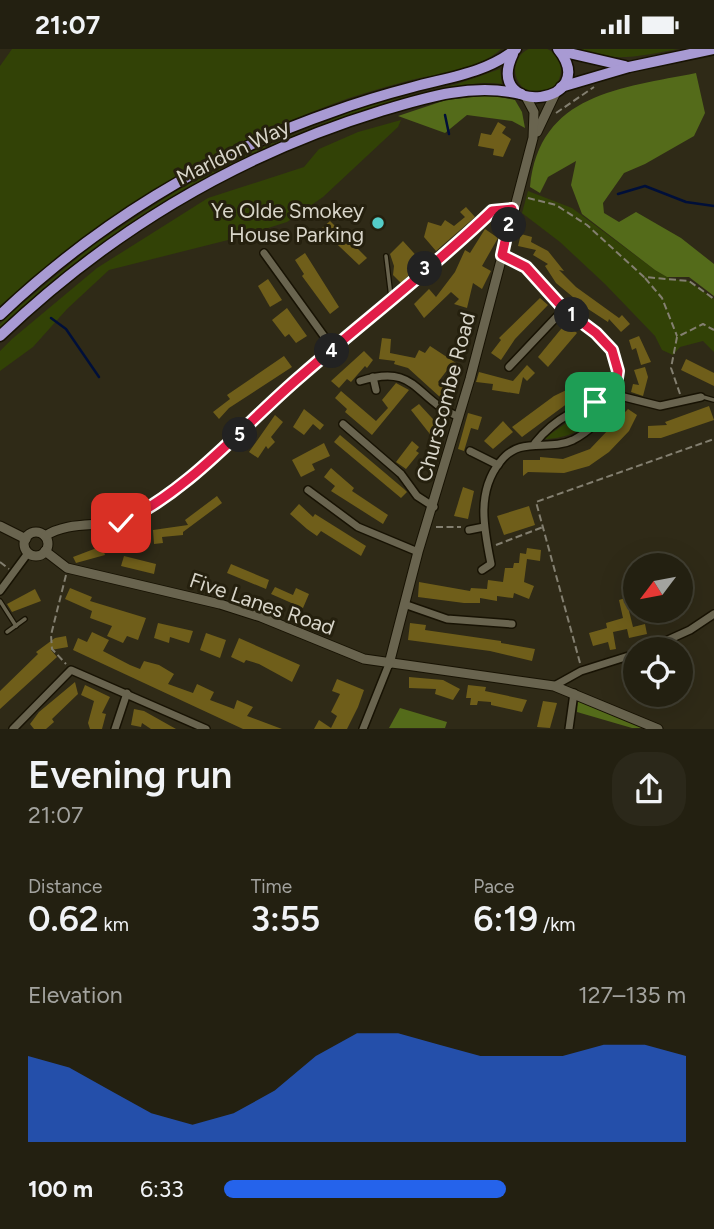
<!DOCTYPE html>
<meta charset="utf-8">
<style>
body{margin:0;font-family:Figtree,sans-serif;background:#2b281a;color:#f1f3f6;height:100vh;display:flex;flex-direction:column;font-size:26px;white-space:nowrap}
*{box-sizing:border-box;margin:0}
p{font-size:23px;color:#a3a39f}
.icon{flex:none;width:38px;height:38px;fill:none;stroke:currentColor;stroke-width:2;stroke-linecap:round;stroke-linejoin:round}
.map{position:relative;height:680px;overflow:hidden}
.sheet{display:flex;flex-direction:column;background:#232011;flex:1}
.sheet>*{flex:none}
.needle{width:46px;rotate:238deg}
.controls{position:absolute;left:623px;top:504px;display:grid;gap:14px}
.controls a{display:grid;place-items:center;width:70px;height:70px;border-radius:50%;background:#232011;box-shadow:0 7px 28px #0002,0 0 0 2px #403e31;font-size:35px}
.pin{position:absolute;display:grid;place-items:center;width:60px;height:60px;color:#fff;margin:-30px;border-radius:14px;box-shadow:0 4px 10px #0006}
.km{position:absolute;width:35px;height:35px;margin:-18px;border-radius:50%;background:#222;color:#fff;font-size:19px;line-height:35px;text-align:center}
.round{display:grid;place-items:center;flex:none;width:74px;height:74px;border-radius:28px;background:#2b281a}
.summary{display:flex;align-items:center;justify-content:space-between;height:119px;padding:0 28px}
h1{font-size:38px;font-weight:600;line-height:52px}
.stats{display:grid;grid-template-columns:repeat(3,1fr);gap:10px;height:119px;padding:7px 28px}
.stats div{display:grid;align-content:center}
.stats b{font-size:35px;font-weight:600}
.stats small{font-size:19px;font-weight:400}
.stats p{font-size:19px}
.chart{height:196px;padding:14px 28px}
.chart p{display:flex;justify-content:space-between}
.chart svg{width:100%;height:126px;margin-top:7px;fill:#2563eb;opacity:.7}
ul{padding:0 28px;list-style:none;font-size:23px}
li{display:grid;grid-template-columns:112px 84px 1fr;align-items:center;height:52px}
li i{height:18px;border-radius:9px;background:#2563eb}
.status{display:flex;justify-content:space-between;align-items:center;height:49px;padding:0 35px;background:#232011;direction:ltr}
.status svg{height:19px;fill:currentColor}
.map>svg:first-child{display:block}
.green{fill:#324206}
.forest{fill:#546b1a}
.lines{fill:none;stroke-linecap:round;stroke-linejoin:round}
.stream{stroke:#000f39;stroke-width:2.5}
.building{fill:#6f5e1a}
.service-casing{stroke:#171203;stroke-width:6}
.minor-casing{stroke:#171203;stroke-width:10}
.tertiary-casing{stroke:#171203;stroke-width:11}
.trunk-casing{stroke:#171203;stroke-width:13}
.path{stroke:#837f70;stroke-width:2;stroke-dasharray:7 3.5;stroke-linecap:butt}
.service{stroke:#69644f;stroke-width:3.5}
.minor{stroke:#69644f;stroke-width:7}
.tertiary{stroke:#69644f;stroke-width:9}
.trunk{stroke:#a89ad3;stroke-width:10}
.route-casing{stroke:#fff;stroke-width:14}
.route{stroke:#e11d48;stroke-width:9}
.poi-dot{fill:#54cdc8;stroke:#25200e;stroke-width:2.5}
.labels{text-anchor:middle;stroke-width:6;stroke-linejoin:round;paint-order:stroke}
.street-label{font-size:21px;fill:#d8d5c9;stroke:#25200e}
.poi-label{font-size:21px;fill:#d8d5c9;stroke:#25200e;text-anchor:end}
</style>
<div class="status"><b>21:07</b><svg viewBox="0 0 49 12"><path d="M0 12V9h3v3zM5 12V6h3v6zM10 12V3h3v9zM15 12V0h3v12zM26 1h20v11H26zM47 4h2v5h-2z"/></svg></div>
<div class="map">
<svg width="714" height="680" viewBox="0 0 714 680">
<rect width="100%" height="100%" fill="#2f2a17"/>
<g class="green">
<circle cx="538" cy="21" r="23"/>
<path d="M12 0H501C479 21 440 24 411 31 384 38 356 46 330 56 207 102 97 168 0 257V17Z"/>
<path d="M580 0H678C644 6 613 15 580 0Z"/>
<path d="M500 20 502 35C474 31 446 41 419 47 262 82 114 169 0 280V275L11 264 92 197 176 142 241 107 363 58 457 35Z"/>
<path d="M401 71 398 78 323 148 287 173 240 188 109 221 67 260 33 298 0 322V302L12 290 97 219 208 149 304 118 319 100 358 83Z"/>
<path d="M528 142 572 159 655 221 671 230 689 232 714 250V303L703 292 680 298 673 306 662 301 655 287 605 235 560 193 522 164Z"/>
<path d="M601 358C588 380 568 390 543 390L587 360Z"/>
</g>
<g class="forest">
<path d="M696 24 705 64 694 87 645 115 624 124 603 154 604 164 619 173 636 163 681 189 714 215V247L689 228H667L655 221 582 165 571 136 576 112 548 128 540 144 530 138C539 44 622 39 696 24Z"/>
<path d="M490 46 515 51 522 63 525 79 512 72 467 66 445 84 398 67 446 51Z"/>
<path d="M578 650 650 679H632L577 663Z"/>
<path d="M400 659 447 673 445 679H389Z"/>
</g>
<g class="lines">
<g class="stream">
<path d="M445 66 449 85"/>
<path d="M618 145 645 137 686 153 714 157"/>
<path d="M51 269 66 280 99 328"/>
</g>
</g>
<g class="building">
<path d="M498 73 506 78 502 84 511 90 503 108 493 106 494 100 478 97 481 84 491 86Z"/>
<path d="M466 158 475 168 436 202 424 188 428 173 441 177 445 171 454 177 465 168 460 163Z"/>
<path d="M330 172 367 209 359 216 321 180Z"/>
<path d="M485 180 498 189 482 217 491 222 482 240 473 234 467 259 454 255 459 250 451 243 424 269 414 255 429 240 436 248 455 223 465 201 470 204Z"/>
<path d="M521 185 532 188 531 193 548 202 564 222 559 221 576 238 619 269 622 266 630 275 621 283 609 270 608 273 585 258 556 234 545 217 548 215 533 206 536 201 518 197Z"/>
<path d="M403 192 422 213 401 234 393 226 394 217 390 205Z"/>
<path d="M305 204 339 258 330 265 302 227 304 225 295 211Z"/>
<path d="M268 230 282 251 270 258 258 237Z"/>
<path d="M540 249 548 256 515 290 501 311 491 304 501 291 499 289Z"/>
<path d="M287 259 307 287 296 294 289 285 285 288 272 271Z"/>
<path d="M566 274 577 284 548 318 538 308Z"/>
<path d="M639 287 651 313 641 316 636 299 632 301 629 291Z"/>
<path d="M382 289 391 290 390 304 415 309 419 301 425 304 430 297 456 314 451 322 448 320 438 333 447 342 441 349 408 319 394 315 395 312 379 310Z"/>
<path d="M364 302 373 311 367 319 365 317 351 333 347 330 339 339 331 332Z"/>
<path d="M284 307 292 318 229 359 219 370 213 363 230 350 227 346Z"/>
<path d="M686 310 714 324V337L681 321Z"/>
<path d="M527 316 535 324 527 332 523 328 519 345 492 341 493 335 476 333 479 323 513 332Z"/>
<path d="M645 318 648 328 643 347 631 343 633 335 639 336 634 321Z"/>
<path d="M605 329 608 341 572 351 522 388 512 378 554 347 583 333Z"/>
<path d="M396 334 409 341 372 386 345 363 347 360 335 349 341 342 376 372 388 359 382 351Z"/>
<path d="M419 355 444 382 433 389 411 361Z"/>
<path d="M709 357 714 371 661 389H648V377L667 376 665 373Z"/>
<path d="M304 360 324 376 320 381 313 375 304 386 293 378Z"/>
<path d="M628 360 637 366 629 382 609 403 589 417 564 424 528 423 523 427V411H540V408L563 410 590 400Z"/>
<path d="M468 364 482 368 478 381 471 379 464 402 458 400Z"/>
<path d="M275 366 283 373 271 388 275 393 268 400 266 397 258 409 249 403Z"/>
<path d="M503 372 513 383 493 400 484 392Z"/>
<path d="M340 386 404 440 407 443 401 449 334 393Z"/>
<path d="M412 392 419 398 416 402 419 404 406 420 396 413Z"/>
<path d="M324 394 330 407 312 415 315 421 301 428 292 411Z"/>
<path d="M331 419 354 439 352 442 388 466 383 475 331 442 335 437 324 428Z"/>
<path d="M463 438 474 442 468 470 454 467Z"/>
<path d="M217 447 222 454 183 483V486L162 488 163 494 154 495 153 481 188 476 185 471Z"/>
<path d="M299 455 313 468 315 465 366 497 361 507 321 482 317 487 307 480 290 465Z"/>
<path d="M529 457 535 476 504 486 497 467Z"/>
<path d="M102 497 105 506 76 514 73 508Z"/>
<path d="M527 499 541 501 540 512 527 510 524 533 534 537 529 550 514 544 513 549 497 547V552L480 549V554H464L418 548 419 533 470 542 471 539 487 540 488 531 503 533 505 519H513L514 514H519L520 504 526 505Z"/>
<path d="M124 507 156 515 154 525 121 517Z"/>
<path d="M231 515 269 531 266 540 227 524Z"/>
<path d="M275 538 293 546 296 539 309 545 303 559 271 545Z"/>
<path d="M70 539 92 548 90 552 146 569 138 591 127 587 123 594 107 587 112 577 90 569 92 562 65 550Z"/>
<path d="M35 540 41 552 12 563 7 555Z"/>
<path d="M635 546V560L629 562 633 578 645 575 647 585 629 589 627 580 613 583 616 600 610 601 608 593 593 597 589 584 607 579 606 574 623 569 619 551Z"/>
<path d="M158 574 193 582 189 594 170 588 169 594 154 589Z"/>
<path d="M410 574 426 576 425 581 501 592V594L535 600 532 612 490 602 408 591Z"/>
<path d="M92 583 109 591 103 602 130 616 140 620 144 612 159 616 174 625 168 635 193 644 197 635 214 643 210 651 234 660 237 651 253 658 247 667 282 680H243L73 601 78 589 87 593Z"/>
<path d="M206 584 226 591 220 609 200 601Z"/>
<path d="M66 587 68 598 51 601 57 608 0 660V642L38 605 36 603 55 589Z"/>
<path d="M239 589 300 616 292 633 259 615 246 611 244 614 231 608Z"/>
<path d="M409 628 443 631 460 640 453 651 435 645 436 640 409 639Z"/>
<path d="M337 630 364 641 358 658 347 680H314L319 671 331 679 337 667 331 663 340 645 332 642Z"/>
<path d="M75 633 78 645 52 670 54 673 46 680H34L30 675 39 663Z"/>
<path d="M85 636 110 648 102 664 106 665 102 680H90L88 674 94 652 81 646Z"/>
<path d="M468 636 486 638 485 642 527 651 522 663 491 656V653L478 652 477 656H470L471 649H466Z"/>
<path d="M543 652 557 654 550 679 537 678Z"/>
<path d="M134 660 144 662 176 680H151L142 674 141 678 131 676Z"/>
</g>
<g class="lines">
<defs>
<g id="service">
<path d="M386 207 391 248"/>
<path d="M703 348 714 351"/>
<path d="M0 552 16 577"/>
<path d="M7 583 25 570"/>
</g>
<g id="minor">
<path d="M264 204 334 301"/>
<path d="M509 318 564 260"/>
<path d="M373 328 376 341"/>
<path d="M360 332C418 314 413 349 459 368"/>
<path d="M616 346 660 357 701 348"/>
<path d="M343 375 401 425 417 447 434 458"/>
<path d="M535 394C555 369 583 355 614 351"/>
<path d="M470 402 498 416"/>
<path d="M308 441 358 478 418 503"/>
<path d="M469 481 484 478"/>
<path d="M482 521 491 515C484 480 476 443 500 413 520 386 548 403 573 391 602 376 633 337 613 303 602 285 582 275 566 261 551 249 541 229 526 218 519 213 509 210 502 207"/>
<path d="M0 542 28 504"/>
<path d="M404 555 447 570 512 575"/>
<path d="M648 600 690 581 714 565"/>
<path d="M554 637 581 622 635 605"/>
<path d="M13 680 71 621 206 680"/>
<path d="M115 680 127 644"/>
<path d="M363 680 389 615"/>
<path d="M569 680 574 644"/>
</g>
<g id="tertiary">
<path d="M537 83 556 43"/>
<path d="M0 477 26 490"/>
<circle cx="36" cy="495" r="12"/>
<path d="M45 487C74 468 111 483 141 464 203 426 248 372 302 326 365 272 432 220 492 162L512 160"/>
<path d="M45 502 67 519 220 555 261 568 364 610 554 637 658 680"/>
<path d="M389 615 418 503 470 330 533 89 534 63 526 48"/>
</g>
<g id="trunk">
<path d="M560 2 625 17"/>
<path d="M513 5C482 70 603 56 558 0"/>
<path d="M561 38 629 18 714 0"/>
<path d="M0 266C95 176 208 106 332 63 359 53 386 45 413 38 450 28 486 24 516 0"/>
<path d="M0 287C109 183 237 106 381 62 427 48 472 34 521 45"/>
</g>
</defs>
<use href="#service" class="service-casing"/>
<use href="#minor" class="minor-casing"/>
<use href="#tertiary" class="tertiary-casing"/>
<use href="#trunk" class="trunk-casing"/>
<g class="path">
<path d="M556 64 594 38"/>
<path d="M528 149 556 156 587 176 644 228 689 232 714 250"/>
<path d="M645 229 662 249 677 287"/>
<path d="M680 345 671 319 677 288 703 275 714 281"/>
<path d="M436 478H461"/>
<path d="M496 496 543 478"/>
<path d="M0 513 9 520"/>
<path d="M66 526 51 586 52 600 66 615"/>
<path d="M580 614 536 453 714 390"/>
</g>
<use href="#service" class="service"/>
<use href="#minor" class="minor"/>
<use href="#tertiary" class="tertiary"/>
<use href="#trunk" class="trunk"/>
</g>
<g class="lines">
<defs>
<path id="route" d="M121 474C193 439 242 377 302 326 364 272 433 219 492 162L512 160 502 206 526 218 564 260 596 284 612 301 618 322 614 351 595 353"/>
</defs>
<use href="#route" class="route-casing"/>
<use href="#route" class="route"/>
</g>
<circle class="poi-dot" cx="378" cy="174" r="7"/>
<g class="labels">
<g class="street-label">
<text transform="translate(233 103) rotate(-26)" y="7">Marldon Way</text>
<text transform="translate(446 348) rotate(-75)" y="7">Churscombe Road</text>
<text transform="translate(262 555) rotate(19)" y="7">Five Lanes Road</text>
</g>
<g class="poi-label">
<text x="364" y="169">Ye Olde Smokey<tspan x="364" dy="24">House Parking</tspan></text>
</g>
</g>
</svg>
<div class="controls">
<a><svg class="needle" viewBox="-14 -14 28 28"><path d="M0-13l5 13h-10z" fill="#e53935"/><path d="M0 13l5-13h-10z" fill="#a3a39f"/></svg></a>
<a><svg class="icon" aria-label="locate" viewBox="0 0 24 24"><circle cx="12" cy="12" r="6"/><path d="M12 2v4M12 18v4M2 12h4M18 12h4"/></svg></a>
</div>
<div class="pin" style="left:595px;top:353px;background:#1e9e55"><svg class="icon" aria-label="arrive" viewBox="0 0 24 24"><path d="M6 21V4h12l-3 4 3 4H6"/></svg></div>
<div class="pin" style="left:121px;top:474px;background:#d93025"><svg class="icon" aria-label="check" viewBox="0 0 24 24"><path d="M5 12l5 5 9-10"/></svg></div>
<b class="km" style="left:572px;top:266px">1</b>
<b class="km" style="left:509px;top:176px">2</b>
<b class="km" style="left:425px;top:220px">3</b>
<b class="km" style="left:332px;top:302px">4</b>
<b class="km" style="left:240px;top:386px">5</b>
</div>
<section class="sheet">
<div class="summary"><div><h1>Evening run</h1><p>21:07</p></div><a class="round"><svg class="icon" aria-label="share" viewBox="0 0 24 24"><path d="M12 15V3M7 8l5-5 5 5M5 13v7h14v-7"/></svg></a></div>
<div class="stats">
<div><p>Distance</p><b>0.62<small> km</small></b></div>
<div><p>Time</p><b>3:55</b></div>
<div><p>Pace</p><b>6:19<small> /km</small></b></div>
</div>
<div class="chart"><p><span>Elevation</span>127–135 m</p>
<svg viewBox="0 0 160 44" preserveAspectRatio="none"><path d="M0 44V14L10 18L20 26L30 34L40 38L50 34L60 26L70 14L80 6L90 6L100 10L110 14L120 14L130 14L140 10L150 10L160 14V44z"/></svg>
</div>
<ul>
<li><b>100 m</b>6:33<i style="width:61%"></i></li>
</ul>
</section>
